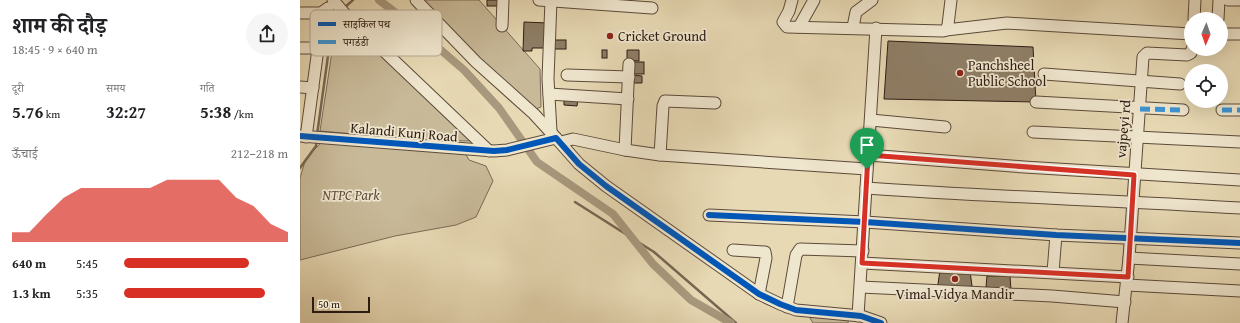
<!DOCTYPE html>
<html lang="hi">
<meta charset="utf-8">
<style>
body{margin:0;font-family:"Gentium Book Plus","Noto Serif Devanagari",serif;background:#f6f6f6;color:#202124;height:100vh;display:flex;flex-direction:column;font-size:15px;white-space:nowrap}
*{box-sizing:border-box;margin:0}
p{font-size:13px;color:#757577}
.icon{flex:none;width:22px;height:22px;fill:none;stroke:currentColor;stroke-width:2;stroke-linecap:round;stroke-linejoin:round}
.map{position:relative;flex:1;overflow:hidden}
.sheet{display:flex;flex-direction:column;background:#fff;width:300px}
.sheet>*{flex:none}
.needle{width:26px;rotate:182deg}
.tools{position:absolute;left:884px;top:12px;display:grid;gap:8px}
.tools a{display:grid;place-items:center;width:44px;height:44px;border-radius:50%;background:#fff;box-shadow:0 4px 16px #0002;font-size:20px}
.scale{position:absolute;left:12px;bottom:10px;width:58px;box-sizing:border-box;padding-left:4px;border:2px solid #2e1b12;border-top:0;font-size:11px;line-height:14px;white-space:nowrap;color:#2e1b12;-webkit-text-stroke:3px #efe6ce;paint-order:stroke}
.pin{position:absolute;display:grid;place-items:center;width:34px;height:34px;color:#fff;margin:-41px -17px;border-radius:50% 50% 50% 0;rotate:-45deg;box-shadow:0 0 4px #0007}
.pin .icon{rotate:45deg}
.round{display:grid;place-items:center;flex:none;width:42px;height:42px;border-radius:21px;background:#f6f6f6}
.headline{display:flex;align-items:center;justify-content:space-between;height:68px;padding:0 12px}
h1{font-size:22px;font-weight:700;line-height:30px}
.stats{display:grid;grid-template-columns:repeat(3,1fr);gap:6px;height:68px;padding:4px 12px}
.stats div{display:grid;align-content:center}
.stats b{font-size:17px;font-weight:700}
.stats small{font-size:11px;font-weight:400}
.stats p{font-size:11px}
.chart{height:112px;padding:8px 12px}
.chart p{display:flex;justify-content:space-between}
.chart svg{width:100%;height:72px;margin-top:4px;fill:#d93025;opacity:.7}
ul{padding:0 12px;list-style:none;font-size:13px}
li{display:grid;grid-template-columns:64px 48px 1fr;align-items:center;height:30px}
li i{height:10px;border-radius:5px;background:#d93025}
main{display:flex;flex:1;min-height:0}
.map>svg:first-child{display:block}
.green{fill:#c8b998;stroke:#7b6a55}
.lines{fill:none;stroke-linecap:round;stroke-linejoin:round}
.stream{stroke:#776652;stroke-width:2.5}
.canal{stroke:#a8987d;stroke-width:8}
.building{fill:#8e7e66;stroke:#2e1b12}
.minor-casing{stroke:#5c4a3a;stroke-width:13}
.minor{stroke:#efe6ce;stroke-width:11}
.quiet{stroke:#3c94d3;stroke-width:5;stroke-dasharray:10 5;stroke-linecap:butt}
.cycleway-casing{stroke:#efe6ce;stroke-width:8}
.cycleway{stroke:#0057b8;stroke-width:6}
.route-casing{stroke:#fff;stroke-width:8}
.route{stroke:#d93025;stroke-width:5}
.poi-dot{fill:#8f2418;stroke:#efe6ce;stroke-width:1.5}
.labels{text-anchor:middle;stroke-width:3.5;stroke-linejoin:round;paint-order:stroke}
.poi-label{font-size:14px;fill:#2e1b12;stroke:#efe6ce;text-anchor:start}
.street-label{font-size:14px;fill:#2e1b12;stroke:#efe6ce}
.park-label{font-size:14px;font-style:italic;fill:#5c4a3a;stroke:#efe6ce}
.key{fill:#efe6ce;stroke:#b5a996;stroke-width:1}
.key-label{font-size:11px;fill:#2e1b12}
</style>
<main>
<section class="sheet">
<div class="headline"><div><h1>शाम की दौड़</h1><p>18:45 · 9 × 640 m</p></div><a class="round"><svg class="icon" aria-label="share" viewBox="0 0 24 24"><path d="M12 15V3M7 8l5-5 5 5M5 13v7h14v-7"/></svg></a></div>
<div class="stats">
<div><p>दूरी</p><b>5.76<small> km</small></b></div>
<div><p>समय</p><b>32:27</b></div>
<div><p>गति</p><b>5:38<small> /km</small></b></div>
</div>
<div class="chart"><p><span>ऊँचाई</span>212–218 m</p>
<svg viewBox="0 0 160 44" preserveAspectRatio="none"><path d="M0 44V38L10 38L20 27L30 17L40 11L50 11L60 11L70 11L80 11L90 6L100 6L110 6L120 6L130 17L140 22L150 33L160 38V44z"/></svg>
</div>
<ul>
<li><b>640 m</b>5:45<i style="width:76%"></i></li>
<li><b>1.3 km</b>5:35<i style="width:86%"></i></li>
</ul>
</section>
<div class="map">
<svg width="940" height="323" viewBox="0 0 940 323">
<rect width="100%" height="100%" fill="#e7d9b4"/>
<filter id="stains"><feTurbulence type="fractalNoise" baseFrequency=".005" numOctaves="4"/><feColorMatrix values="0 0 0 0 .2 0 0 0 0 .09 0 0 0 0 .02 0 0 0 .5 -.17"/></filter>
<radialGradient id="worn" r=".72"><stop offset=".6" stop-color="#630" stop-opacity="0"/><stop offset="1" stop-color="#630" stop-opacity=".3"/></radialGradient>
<g class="green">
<path d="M119 0H179L240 69 241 107 233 110Z"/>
<path d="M38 12 168 136 170 141 122 140 20 131Z"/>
<path d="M22 142 164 151 169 160 186 166 193 181 176 217 156 225 95 236 0 260V178L6 158Z"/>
<path d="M507 313 549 317 548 323H513Z"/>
</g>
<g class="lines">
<g class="stream">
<path d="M44 8 53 0"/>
<path d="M17 135 33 20 39 13"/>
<path d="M0 168 16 146 17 139"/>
<path d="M275 202 354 252 436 323"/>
</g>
<path class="canal" d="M79 0 113 26 164 70 199 108 237 162 313 214 353 264 391 300 431 323"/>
</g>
<g class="building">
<rect x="187" y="0" width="15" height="6"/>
<path d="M224 22 248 23 247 48H232V51H223Z"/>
<rect x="250" y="40" width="16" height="9"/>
<path d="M588 41 733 47 736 102 584 99Z"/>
<rect x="302" y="50" width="5" height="8"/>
<path d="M327 50H339V61L327 60Z"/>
<rect x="332" y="62" width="12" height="12"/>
<path d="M332 75 342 76V83H332Z"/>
<path d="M264 99H278L277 106 264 105Z"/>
<path d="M640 270 670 271 672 286 637 291Z"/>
<path d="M687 276H710L711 290 686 287Z"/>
</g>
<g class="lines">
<defs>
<g id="minor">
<path d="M33 0 45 14 189 151"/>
<path d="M116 0 176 62 234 114 256 138"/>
<path d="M239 0 352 8"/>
<path d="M492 0 489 11 483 22 487 27 643 31 646 30 648 25 651 0"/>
<path d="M928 0H940"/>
<path d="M0 13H21L28 8"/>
<path d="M894 19 895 0"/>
<path d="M918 19 919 0"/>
<path d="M202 26 203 0"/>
<path d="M499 27 514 0"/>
<path d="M553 27 556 12 572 0"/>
<path d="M646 30 707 23 891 34"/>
<path d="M921 34H940"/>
<path d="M0 48H18"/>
<path d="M744 74 880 84"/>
<path d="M267 75 329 77"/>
<path d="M0 87 13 88"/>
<path d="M249 94 328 99"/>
<path d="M736 102 883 110"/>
<path d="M922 110H940"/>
<path d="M571 120 645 127"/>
<path d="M251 131 248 79 251 0"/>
<path d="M733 132 940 142"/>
<path d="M0 136 194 151 207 150 256 138 279 164 306 186 459 294 480 304 496 310 561 316 581 323"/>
<path d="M6 137 23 12"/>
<path d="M261 142 273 139 325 150 360 155 567 169"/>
<path d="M325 150 329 64"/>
<path d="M360 155 363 106 365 101 415 103"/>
<path d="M568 155 724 167 940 180"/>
<path d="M566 188C691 197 815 200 940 208"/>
<path d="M409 215 565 222 756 235 940 243"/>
<path d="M433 250 465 252 466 258 459 294"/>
<path d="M829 258 940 264"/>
<path d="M562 263 828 277"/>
<path d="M753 272 756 235"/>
<path d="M827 285 940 291"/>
<path d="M561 287 752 296 825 302"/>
<path d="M487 307 496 255 500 249 563 251"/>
<path d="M558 316 576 28"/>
<path d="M822 323 829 258 843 57 847 53 887 55 891 53 892 49"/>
</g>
</defs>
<use href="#minor" class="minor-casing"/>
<use href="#minor" class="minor"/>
<g class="quiet">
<path d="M840 109 883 110"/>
<path d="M922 110H940"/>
</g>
<defs>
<g id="cycleway">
<path d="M0 136 194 151 207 150 256 138 279 164 306 186 459 294 480 304 496 310 561 316 581 323"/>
<path d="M409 215 565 222 756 235 940 243"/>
</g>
</defs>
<use href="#cycleway" class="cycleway-casing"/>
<use href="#cycleway" class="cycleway"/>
</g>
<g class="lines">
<defs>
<path id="route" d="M568 155 834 175 828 277 562 263Z"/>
</defs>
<use href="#route" class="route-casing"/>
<use href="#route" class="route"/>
</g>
<g class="poi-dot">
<circle cx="310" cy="36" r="4"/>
<circle cx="660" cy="73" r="4"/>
<circle cx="655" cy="279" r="4"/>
</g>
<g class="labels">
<g class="poi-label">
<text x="318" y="41">Cricket Ground</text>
<text x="668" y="70">Panchsheel<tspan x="668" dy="16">Public School</tspan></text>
<text x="655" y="299" text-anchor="middle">Vimal Vidya Mandir</text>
</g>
<g class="street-label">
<text transform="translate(823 129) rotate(-85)" y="5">vajpeyi rd</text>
<text transform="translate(104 132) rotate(5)" y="5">Kalandi Kunj Road</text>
</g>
<g class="park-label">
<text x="51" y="200">NTPC Park</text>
</g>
</g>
<rect x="10" y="10" width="132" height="46" rx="6" class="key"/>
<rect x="18" y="22" width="18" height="4" fill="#0057b8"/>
<rect x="18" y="40" width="18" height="4" fill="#3c94d3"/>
<g class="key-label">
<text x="43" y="28">साइकिल पथ</text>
<text x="43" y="46">पगडंडी</text>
</g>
<rect width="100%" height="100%" filter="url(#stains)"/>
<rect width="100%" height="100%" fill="url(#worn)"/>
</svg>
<div class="tools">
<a><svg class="needle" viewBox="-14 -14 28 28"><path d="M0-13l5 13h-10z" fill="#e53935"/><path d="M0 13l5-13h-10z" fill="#757577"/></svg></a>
<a><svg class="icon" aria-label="locate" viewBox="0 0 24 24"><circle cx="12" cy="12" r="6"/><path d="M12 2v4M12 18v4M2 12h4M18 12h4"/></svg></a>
</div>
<div class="scale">50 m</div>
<div class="pin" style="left:567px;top:169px;background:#1e9e55"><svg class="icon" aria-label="arrive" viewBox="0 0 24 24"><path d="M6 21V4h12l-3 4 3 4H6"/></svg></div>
</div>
</main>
